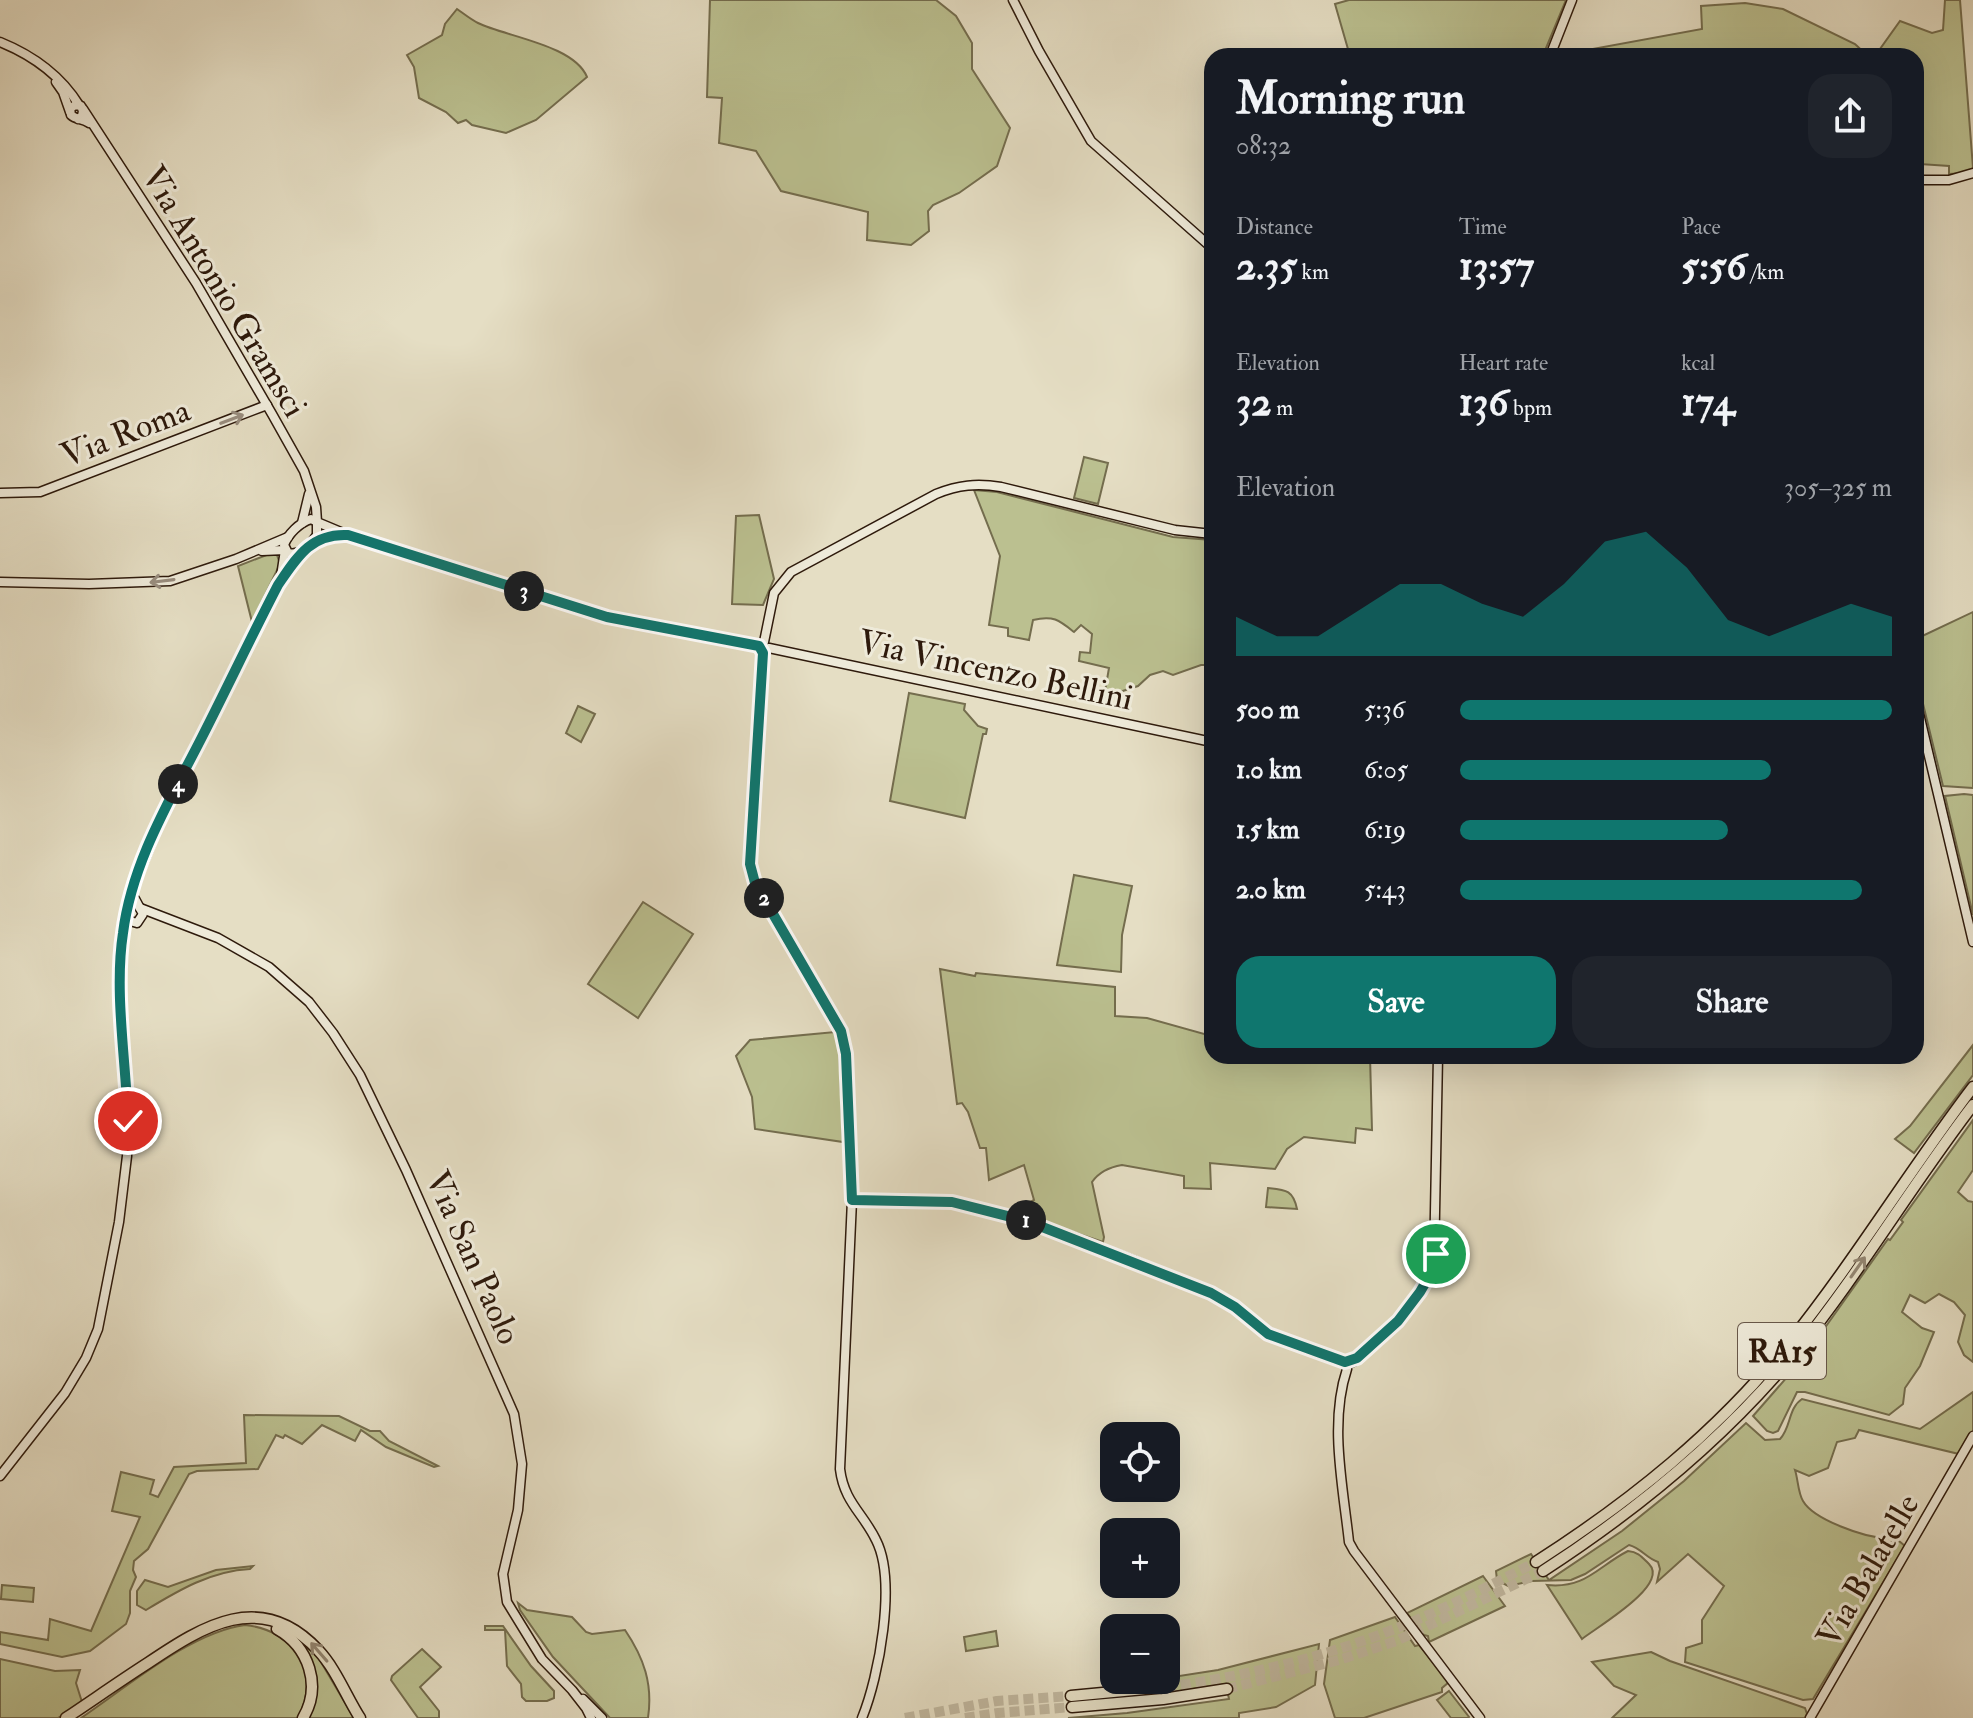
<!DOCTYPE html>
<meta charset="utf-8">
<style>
body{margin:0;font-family:"IM FELL Double Pica",serif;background:#20242c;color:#f1f3f6;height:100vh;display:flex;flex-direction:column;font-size:30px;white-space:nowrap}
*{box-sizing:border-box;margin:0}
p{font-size:26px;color:#9ea1a6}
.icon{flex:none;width:44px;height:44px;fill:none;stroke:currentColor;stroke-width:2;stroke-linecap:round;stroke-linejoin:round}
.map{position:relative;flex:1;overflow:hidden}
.drawer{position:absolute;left:1204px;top:48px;width:720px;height:1016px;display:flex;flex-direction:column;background:#171b24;border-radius:24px;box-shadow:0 8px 32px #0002}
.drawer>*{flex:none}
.tools{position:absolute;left:1100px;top:1422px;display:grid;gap:16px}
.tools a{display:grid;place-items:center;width:80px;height:80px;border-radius:16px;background:#171b24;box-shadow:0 8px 32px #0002;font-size:40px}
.pin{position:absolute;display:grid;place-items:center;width:68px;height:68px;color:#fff;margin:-34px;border:4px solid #fff;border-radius:50%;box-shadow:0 2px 8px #0007}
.km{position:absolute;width:40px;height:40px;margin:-20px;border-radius:50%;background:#222;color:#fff;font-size:22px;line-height:40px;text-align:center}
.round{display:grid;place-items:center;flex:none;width:84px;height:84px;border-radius:24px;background:#20242c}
.head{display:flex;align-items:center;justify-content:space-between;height:136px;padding:0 32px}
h1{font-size:44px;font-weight:800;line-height:60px}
.figures{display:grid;grid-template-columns:repeat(3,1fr);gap:12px;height:136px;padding:8px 32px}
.figures div{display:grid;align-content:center}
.figures b{font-size:40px;font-weight:800}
.figures small{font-size:22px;font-weight:400}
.figures p{font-size:22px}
.chart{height:224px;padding:16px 32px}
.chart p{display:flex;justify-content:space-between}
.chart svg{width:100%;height:144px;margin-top:8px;fill:#0f766e;opacity:.7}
.cta{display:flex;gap:16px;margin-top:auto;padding:16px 32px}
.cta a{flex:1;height:92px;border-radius:24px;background:#0f766e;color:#fff;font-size:32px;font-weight:800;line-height:92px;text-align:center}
.cta a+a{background:#20242c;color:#f1f3f6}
ul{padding:0 32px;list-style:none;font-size:26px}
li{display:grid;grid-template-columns:128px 96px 1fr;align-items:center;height:60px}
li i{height:20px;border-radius:10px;background:#0f766e}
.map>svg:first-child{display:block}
.green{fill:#bbc090;stroke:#746d4e;stroke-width:2}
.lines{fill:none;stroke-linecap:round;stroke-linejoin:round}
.highway-tunnel{stroke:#c0b79f;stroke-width:10;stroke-dasharray:10 5;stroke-linecap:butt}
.secondary-casing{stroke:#2e1a0c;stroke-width:11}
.highway-casing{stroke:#2e1a0c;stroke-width:13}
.secondary{stroke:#eeead9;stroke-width:8}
.highway{stroke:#e5dec4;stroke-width:10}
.oneway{stroke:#988c7d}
.oneway2{stroke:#938671}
.route-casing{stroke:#fff;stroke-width:16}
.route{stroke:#0f766e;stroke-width:10}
.labels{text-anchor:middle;stroke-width:6;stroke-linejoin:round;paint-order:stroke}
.shield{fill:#eeead9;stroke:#68584a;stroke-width:2}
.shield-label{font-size:32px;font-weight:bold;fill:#2e1a0c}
.street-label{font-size:34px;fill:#2e1a0c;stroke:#eeead9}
</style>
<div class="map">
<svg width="1973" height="1718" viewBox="0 0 1973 1718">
<rect width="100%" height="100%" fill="#e5dec4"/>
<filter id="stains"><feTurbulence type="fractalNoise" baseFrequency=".0025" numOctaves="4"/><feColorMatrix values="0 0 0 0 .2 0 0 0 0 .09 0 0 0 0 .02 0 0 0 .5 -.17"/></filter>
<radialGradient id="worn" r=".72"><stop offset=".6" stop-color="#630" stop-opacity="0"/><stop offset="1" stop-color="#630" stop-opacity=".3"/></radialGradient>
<g class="green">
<path d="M710 0H936L956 16 972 43V69L1010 128 997 166 959 193 933 205 928 211 929 231 911 245 867 240 868 212 781 191 756 151 719 143 722 98 707 97Z"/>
<path d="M1349 0H1566L1544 53 1541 56H1350L1335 4Z"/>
<path d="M1945 0H1960L1973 168 1965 173 1949 174V166L1920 164 1918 174 1916 173V56H1875L1900 21 1932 33 1943 30Z"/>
<path d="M1745 3 1783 9 1855 44 1868 56H1588L1587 50 1702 29 1701 6Z"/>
<path d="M457 9C463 13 470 19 478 23 507 37 574 45 587 77L536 120 506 133 472 125 466 120 458 123 446 112 419 98 414 67 407 55 442 35 445 24Z"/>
<path d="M1084 457 1108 463 1098 504 1074 498Z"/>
<path d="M974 490 997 492 1173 537 1212 540V616L1210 619 1212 665H1201L1173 675 1163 671 1150 675 1138 686 1104 697 1109 668 1079 661 1080 652 1090 653 1092 634 1081 625 1074 632C1059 620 1053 615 1033 620L1029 640 1008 636V628L989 625 1000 556Z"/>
<path d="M759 515 774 579 763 605 732 604 736 516Z"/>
<path d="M269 554 277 555 280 564 252 622 238 566Z"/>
<path d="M1973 612V788L1943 786 1916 675V639Z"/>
<path d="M909 693 965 704 964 710 978 726 987 729 986 734H983L965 818 890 801Z"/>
<path d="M578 706 595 714 581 742 566 733Z"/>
<path d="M1964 794 1973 795V915L1945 796Z"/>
<path d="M1074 875 1132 886 1122 935 1121 972 1057 965Z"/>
<path d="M643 902 693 934 638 1018 588 984Z"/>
<path d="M940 969 975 976 976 973 1115 987V1016L1147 1018 1204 1034 1212 1029V1056H1370L1372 1130 1356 1128 1355 1143 1304 1137 1287 1149 1275 1169 1210 1163 1211 1189 1184 1188V1176L1122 1165C1110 1167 1099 1172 1092 1182L1104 1237 1103 1242 1022 1215 1021 1207 1034 1200 1024 1165 989 1180 986 1148H980L968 1112 962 1103 957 1104Z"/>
<path d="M835 1032 839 1047 843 1142 755 1129 752 1097 736 1056 750 1040Z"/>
<path d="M1973 1045V1075L1914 1153 1895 1139 1910 1126Z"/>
<path d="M1973 1120V1170L1958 1192 1968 1201 1973 1202V1362L1964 1355 1958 1342 1965 1315 1954 1302 1939 1294 1925 1303 1910 1295 1902 1312 1922 1328 1934 1332 1920 1366 1905 1388 1903 1404 1889 1415 1805 1392H1797L1778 1431 1773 1433 1767 1431 1753 1416 1802 1360 1888 1239 1890 1240 1903 1222 1901 1220Z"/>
<path d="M1268 1188C1286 1190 1293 1190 1297 1209L1266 1207Z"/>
<path d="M1973 1392V1431L1959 1454 1859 1430 1855 1438 1837 1442 1828 1468 1809 1476 1795 1470C1798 1479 1798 1493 1803 1501 1814 1520 1864 1537 1885 1538V1543L1899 1541 1905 1546 1813 1699 1803 1700 1685 1662 1686 1648 1702 1643V1620L1724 1586 1688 1554 1657 1582 1660 1569 1658 1562C1646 1558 1641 1548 1629 1545L1585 1574 1571 1580 1532 1581 1508 1586 1497 1580 1496 1571 1531 1554 1549 1580 1622 1531 1684 1481 1746 1423 1765 1440 1780 1439C1791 1428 1788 1408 1802 1399L1920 1429Z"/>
<path d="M244 1415 339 1416 370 1431H380L389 1441 438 1466 434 1467 386 1447 361 1430 355 1441 322 1425 302 1444 285 1435 283 1438 276 1435 258 1469 197 1471 189 1474 148 1549 134 1561 133 1570 136 1577 130 1591V1613L126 1624 90 1651 62 1657 0 1644V1632L48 1640 50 1619 91 1631 140 1517 112 1511 121 1472 154 1480 150 1494 158 1497 174 1467 246 1463Z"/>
<path d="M1628 1551C1638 1552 1641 1556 1649 1564 1670 1585 1597 1627 1582 1639L1547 1585C1586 1589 1598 1566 1628 1551Z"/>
<path d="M253 1566 250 1569C211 1571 179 1590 146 1610L137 1605V1591L145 1580 168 1587 216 1570Z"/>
<path d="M1483 1576 1505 1606 1429 1642 1428 1636 1424 1635 1407 1613Z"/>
<path d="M2 1585 34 1588 33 1602 1 1599Z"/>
<path d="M518 1603 527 1610 572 1617 586 1632 592 1634 625 1630C644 1658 653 1684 648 1718H610L553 1657 520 1610Z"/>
<path d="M1395 1617 1415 1646 1419 1645 1449 1682 1442 1688V1692L1364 1718H1335L1324 1684 1330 1640Z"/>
<path d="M245 1625C294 1630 322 1672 298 1718H81C127 1687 191 1632 245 1625Z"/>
<path d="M485 1626H503L531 1666 554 1691V1698L547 1701H526L522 1697 521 1684 507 1666 505 1630H485Z"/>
<path d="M996 1631 998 1646 966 1651 964 1637Z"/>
<path d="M293 1635 318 1657 354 1718H307L314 1694Z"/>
<path d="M1319 1644 1315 1685 1276 1707 1239 1713V1718H1068L1127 1713 1229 1699 1226 1684 1167 1693 1166 1678 1218 1670Z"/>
<path d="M422 1649 441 1667 420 1687 439 1711V1718H418L391 1680 392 1676Z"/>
<path d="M1651 1652 1670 1661 1805 1708 1807 1714 1805 1718H1612L1636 1695 1614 1686 1592 1662Z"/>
<path d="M0 1659 55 1671 80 1670 76 1683 82 1702 58 1718H0Z"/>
<path d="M1449 1691 1469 1717 1468 1718H1451L1437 1700Z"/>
</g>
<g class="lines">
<g class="highway-tunnel">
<path d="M1166 1687C1242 1677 1321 1658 1392 1630 1441 1611 1489 1586 1536 1562"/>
<path d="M1227 1689 1339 1660 1396 1641 1543 1571"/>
<path d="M905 1718 997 1701 1071 1696"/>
<path d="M965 1718 998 1713 1072 1707"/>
</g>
<defs>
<g id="secondary">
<path d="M1013 0 1039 51 1091 141 1212 248"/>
<path d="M0 42C32 55 61 76 79 105"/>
<path d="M1550 56 1572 0"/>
<path d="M56 82 63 92 70 112"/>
<path d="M83 109 196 283 272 414 304 471 316 507 317 522 348 535 607 617 759 646"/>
<path d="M78 119 82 116 83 111 81 106 75 105 70 109 71 115C76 120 83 118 89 123"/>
<path d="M1916 180H1949L1973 173"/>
<path d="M0 493 40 492 267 405"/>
<path d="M311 519 317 522V535C310 545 301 556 288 553L284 545C288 534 299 523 311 519Z"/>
<path d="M302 523 309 494"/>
<path d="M312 542 331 535H345"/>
<path d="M262 551 285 550 281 576"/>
<path d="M0 582 89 584 170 581 236 559 288 537"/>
<path d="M764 642 774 593 791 572 936 494C958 485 977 483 1001 487L1175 530 1212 534"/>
<path d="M769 648 1212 742"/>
<path d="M763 653 750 852 755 883 834 1016 841 1031 846 1054 852 1200 840 1469C844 1502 863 1513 876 1540 897 1581 879 1677 862 1718"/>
<path d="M1916 701 1973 942"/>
<path d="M140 908 218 938 269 967 309 1002 333 1033 360 1075 406 1170 514 1414 522 1464 518 1510 503 1574 507 1602 542 1659 572 1690 586 1708 591 1718"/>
<path d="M127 914 130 921 137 923 143 914 135 899H128"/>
<path d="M852 1200 952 1202 1027 1221 1135 1261 1211 1293 1235 1307 1268 1334 1345 1362"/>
<path d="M1353 1362C1386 1338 1420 1303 1434 1264L1438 1056"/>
<path d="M1347 1369C1329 1423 1343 1486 1349 1542L1354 1551 1480 1718"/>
<path d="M0 1476 65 1393 86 1358 98 1329 119 1222 127 1156 128 1121 121 987 122 937 128 901 163 813 278 585 303 550"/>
<path d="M583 1699 602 1718"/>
<path d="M1810 1718 1973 1436"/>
</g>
<g id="highway">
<path d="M1536 1562C1631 1501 1717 1432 1788 1344 1854 1262 1909 1171 1973 1087"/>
<path d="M1543 1571C1637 1510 1723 1440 1795 1353 1859 1274 1911 1186 1973 1105"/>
<path d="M277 1629C309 1647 322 1686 303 1718"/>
<path d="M1071 1696 1166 1687"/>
<path d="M1072 1707 1163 1699 1227 1689"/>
<path d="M66 1718C93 1700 120 1681 148 1663 203 1626 261 1589 318 1650 336 1669 346 1696 360 1718"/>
</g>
</defs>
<use href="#secondary" class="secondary-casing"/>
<use href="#highway" class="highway-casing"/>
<use href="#secondary" class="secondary"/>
<use href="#highway" class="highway"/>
</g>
<defs><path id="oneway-shaft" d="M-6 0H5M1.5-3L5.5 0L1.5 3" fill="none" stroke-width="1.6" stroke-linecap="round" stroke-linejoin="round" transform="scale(2)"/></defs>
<g class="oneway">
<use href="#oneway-shaft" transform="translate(232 419) rotate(-21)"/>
<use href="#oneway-shaft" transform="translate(162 581) rotate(173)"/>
</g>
<g class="oneway2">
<use href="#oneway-shaft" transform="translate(1858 1267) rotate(-55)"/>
<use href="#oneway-shaft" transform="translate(319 1652) rotate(-131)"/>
</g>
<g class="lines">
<defs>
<path id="route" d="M128 1121C126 1062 114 991 123 933 132 862 170 800 202 737 228 686 252 635 278 585 297 557 311 533 348 535L607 617 759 646 763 653 750 864 755 883 841 1031 846 1054 852 1200 952 1202 1027 1221 1211 1293 1235 1307 1268 1334 1345 1362 1357 1358 1398 1321 1420 1292 1431 1273 1436 1254"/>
</defs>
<use href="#route" class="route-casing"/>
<use href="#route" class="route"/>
</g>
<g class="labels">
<rect class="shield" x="1738" y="1323" width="88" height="56" rx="6"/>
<g class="shield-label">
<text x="1782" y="1362">RA15</text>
</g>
<g class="street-label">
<text transform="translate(225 291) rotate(59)" y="12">Via Antonio Gramsci</text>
<text transform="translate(125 432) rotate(-21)" y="12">Via Roma</text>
<text transform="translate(996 669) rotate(12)" y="12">Via Vincenzo Bellini</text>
<text transform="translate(474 1257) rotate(66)" y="12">Via San Paolo</text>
<text transform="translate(1867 1570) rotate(-60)" y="12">Via Balatelle</text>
</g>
</g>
<rect width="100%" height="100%" filter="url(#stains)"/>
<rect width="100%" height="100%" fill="url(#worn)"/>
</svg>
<div class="tools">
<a><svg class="icon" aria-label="locate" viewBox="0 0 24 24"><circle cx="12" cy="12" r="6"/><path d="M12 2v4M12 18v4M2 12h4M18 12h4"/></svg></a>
<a>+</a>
<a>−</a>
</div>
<div class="pin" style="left:1436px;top:1254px;background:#1e9e55"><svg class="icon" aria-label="arrive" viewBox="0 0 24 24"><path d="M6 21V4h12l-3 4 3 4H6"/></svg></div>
<div class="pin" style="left:128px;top:1121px;background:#d93025"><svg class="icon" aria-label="check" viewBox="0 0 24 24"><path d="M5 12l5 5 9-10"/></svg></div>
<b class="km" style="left:1026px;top:1220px">1</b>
<b class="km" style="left:764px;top:898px">2</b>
<b class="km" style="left:524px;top:591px">3</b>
<b class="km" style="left:178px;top:784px">4</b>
<section class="drawer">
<div class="head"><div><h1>Morning run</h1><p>08:32</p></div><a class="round"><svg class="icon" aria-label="share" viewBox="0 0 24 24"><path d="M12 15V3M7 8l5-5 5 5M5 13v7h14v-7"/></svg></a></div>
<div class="figures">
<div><p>Distance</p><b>2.35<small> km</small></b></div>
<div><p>Time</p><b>13:57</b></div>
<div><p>Pace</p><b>5:56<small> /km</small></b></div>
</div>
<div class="figures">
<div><p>Elevation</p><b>32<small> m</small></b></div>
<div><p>Heart rate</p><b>136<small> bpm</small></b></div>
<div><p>kcal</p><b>174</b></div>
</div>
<div class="chart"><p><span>Elevation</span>305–325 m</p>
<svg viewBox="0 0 160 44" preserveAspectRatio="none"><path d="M0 44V32L10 38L20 38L30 30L40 22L50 22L60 28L70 32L80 22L90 9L100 6L110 17L120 33L130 38L140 33L150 28L160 32V44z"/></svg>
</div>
<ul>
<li><b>500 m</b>5:36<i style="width:100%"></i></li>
<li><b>1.0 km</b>6:05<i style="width:72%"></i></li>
<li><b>1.5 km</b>6:19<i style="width:62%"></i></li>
<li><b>2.0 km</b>5:43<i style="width:93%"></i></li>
</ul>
<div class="cta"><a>Save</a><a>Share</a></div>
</section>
</div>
